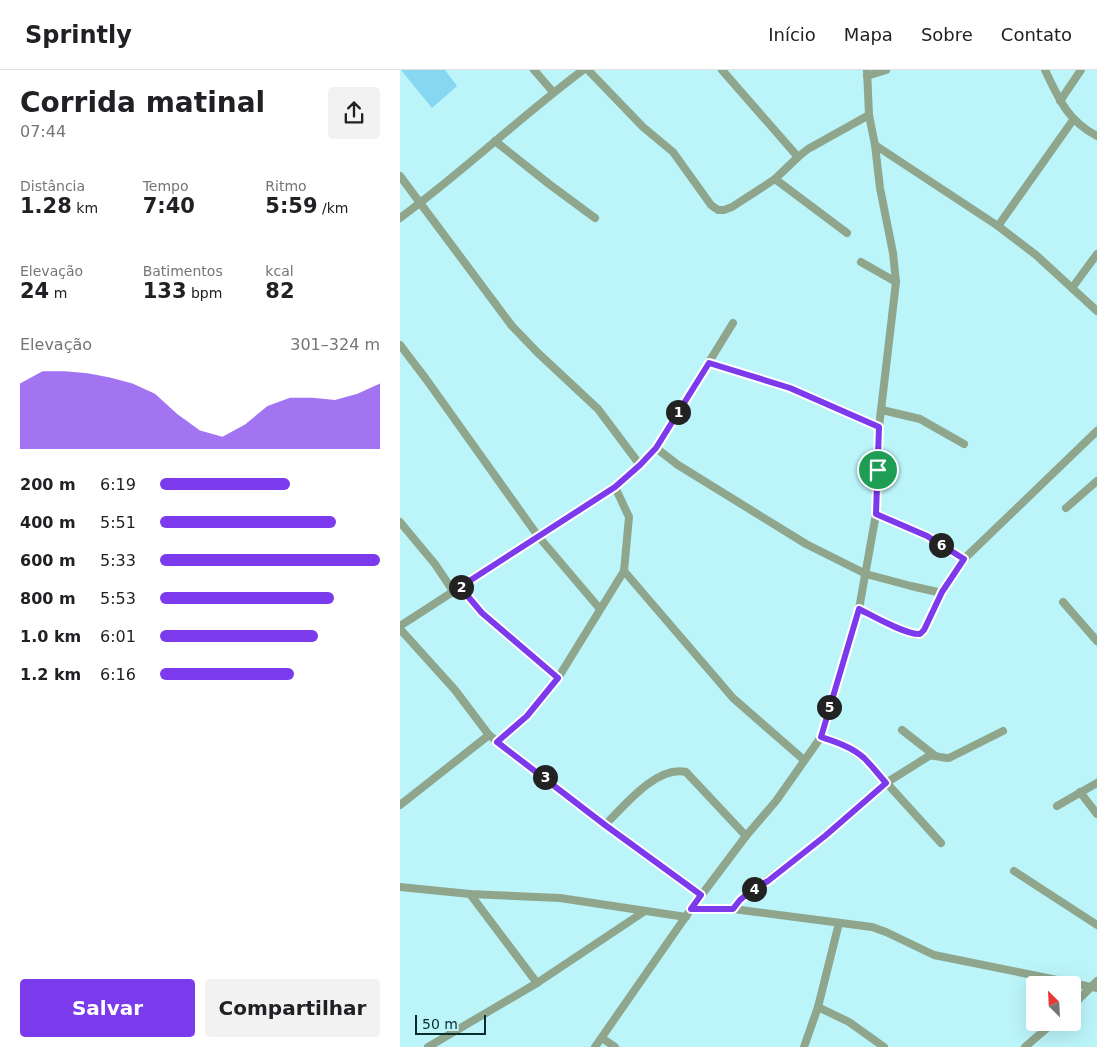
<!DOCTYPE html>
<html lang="pt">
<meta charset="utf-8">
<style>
body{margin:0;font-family:"DejaVu Sans",sans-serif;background:#f2f2f2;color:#202124;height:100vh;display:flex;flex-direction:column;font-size:19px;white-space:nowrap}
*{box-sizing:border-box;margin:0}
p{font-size:16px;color:#757577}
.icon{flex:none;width:28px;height:28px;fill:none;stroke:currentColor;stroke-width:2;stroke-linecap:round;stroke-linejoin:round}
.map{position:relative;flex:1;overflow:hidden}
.details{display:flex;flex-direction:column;background:#fff;width:400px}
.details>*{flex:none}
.needle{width:32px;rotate:336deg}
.tools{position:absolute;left:626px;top:906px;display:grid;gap:10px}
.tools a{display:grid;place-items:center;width:55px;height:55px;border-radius:5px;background:#fff;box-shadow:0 5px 20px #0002;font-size:25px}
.scale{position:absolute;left:15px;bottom:12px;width:71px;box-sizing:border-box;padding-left:5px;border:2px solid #092c2f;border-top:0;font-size:14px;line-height:18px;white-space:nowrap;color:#092c2f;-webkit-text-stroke:4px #bbf5fa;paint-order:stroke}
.pin{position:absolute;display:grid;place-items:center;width:42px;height:42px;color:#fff;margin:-21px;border:2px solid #fff;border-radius:50%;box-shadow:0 1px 5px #0007}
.km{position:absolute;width:25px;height:25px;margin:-12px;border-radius:50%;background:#222;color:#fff;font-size:14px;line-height:25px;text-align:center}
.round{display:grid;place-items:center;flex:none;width:52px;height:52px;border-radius:5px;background:#f2f2f2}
.overview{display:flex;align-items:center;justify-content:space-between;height:85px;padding:0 20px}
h1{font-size:28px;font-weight:700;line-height:38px}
.stats{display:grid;grid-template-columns:repeat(3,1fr);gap:8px;height:85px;padding:5px 20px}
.stats div{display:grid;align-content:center}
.stats b{font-size:21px;font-weight:700}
.stats small{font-size:14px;font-weight:400}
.stats p{font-size:14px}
.chart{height:140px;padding:10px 20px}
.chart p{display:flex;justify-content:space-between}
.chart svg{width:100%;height:90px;margin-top:5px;fill:#7c3aed;opacity:.7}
.button{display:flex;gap:10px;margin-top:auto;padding:10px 20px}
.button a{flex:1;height:58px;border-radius:5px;background:#7c3aed;color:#fff;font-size:20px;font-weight:700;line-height:58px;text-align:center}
.button a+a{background:#f2f2f2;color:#202124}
ul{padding:0 20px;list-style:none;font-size:16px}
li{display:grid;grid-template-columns:80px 60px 1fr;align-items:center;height:38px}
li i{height:12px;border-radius:6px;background:#7c3aed}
header{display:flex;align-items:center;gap:30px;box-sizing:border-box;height:70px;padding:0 25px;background:#fff;border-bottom:1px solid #e0e0e0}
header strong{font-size:24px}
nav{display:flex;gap:28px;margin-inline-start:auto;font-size:18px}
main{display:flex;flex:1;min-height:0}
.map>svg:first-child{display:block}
.building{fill:#87d6f2}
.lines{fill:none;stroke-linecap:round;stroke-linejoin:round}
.minor{stroke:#8fa68d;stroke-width:8}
.route-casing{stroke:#fff;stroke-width:10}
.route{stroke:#7c3aed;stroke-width:6}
</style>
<header>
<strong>Sprintly</strong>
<nav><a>Início</a><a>Mapa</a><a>Sobre</a><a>Contato</a></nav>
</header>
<main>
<section class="details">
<div class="overview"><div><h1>Corrida matinal</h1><p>07:44</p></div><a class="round"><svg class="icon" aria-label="share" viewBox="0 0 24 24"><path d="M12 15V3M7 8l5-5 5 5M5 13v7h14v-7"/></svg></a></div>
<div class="stats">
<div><p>Distância</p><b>1.28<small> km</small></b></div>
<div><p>Tempo</p><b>7:40</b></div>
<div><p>Ritmo</p><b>5:59<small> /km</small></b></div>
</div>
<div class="stats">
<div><p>Elevação</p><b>24<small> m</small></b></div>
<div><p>Batimentos</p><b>133<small> bpm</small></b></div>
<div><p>kcal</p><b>82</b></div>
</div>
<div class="chart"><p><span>Elevação</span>301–324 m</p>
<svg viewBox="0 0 160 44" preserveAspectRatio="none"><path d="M0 44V12L10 6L20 6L30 7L40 9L50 12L60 17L70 27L80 35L90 38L100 32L110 23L120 19L130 19L140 20L150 17L160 12V44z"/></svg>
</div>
<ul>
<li><b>200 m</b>6:19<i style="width:59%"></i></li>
<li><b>400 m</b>5:51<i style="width:80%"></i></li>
<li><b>600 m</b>5:33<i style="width:100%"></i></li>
<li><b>800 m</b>5:53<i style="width:79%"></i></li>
<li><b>1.0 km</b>6:01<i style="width:72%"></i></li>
<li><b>1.2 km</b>6:16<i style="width:61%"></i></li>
</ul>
<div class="button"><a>Salvar</a><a>Compartilhar</a></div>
</section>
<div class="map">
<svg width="697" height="977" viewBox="0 0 697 977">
<rect width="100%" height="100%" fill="#bbf5fa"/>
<path class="building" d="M1 0H45L57 16 32 38Z"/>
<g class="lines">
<g class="minor">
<path d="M134 0 153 22"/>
<path d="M188 0 243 57 273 82 311 135 318 140H324L332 137 375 109 398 87 408 79 469 45"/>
<path d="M322 0 398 87"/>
<path d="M645 0C659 29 667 50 697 66"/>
<path d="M467 6 486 0"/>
<path d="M660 31 681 0"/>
<path d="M95 71 149 114 195 148"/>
<path d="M475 75 598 156 636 185 697 241"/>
<path d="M0 106 112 256 138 283 198 339 240 395"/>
<path d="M375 109 447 163"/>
<path d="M0 148C63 102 120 47 183 0"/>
<path d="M598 156 673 50"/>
<path d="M461 192 496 212"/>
<path d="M672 218 697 184"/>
<path d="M0 275 26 309 138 466 200 539"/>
<path d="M309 293 390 318 479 357"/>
<path d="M482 340 520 349 564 374"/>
<path d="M256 378 278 395 406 474 466 504 511 516 542 523"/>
<path d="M666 438 697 411"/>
<path d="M476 444 527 466 564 489"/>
<path d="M0 452 35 494 53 521"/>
<path d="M224 501 333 628 404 690"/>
<path d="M60 517 82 543 158 608"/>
<path d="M663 532 697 571"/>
<path d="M459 539C469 544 510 566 518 565 521 564 522 562 524 560L542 523 564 489 697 361"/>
<path d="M0 556 215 417 240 395 256 378 333 253"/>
<path d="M0 559 55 620 89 665 205 755 301 825"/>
<path d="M502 660 534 685"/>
<path d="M421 667 445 676 465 689 541 773"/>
<path d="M97 672 127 645 158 608 224 501 229 447 215 417"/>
<path d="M680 722 697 744"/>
<path d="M0 735 89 665"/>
<path d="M657 736 697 713"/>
<path d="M205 755C224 736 257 695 286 702L346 766"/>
<path d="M614 801 697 855"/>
<path d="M0 817 70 824 160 828 286 847"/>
<path d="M70 824 137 913"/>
<path d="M291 839H333L472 857 486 862 534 885 697 918"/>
<path d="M333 839 340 830 410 778 486 713 529 686C536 685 541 688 549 688L603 661"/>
<path d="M672 936 697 911"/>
<path d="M418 937 449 952 484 977"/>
<path d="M202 968 215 977"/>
<path d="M28 977 137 913 245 841"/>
<path d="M195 977 291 839 346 766 376 731 421 667 459 539 476 444 479 357 496 212 493 183 480 118 475 75 469 45 467 0"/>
<path d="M404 977 418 937 439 853"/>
<path d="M625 977 654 952"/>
</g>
</g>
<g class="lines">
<defs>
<path id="route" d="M309 293 390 318 479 357 476 444 527 466 564 489 542 522 524 560 520 564C506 565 473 546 459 539L421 667C436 672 452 677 464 688 472 696 479 705 486 713L425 766 368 811 353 819 340 830 333 839H291L301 825 205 755 97 672 127 646 158 608 82 543 60 517 215 417 240 395 256 378Z"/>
</defs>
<use href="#route" class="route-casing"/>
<use href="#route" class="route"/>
</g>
</svg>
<div class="tools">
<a><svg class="needle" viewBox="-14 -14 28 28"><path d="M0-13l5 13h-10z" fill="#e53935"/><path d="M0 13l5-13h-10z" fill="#757577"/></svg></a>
</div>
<div class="scale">50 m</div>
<div class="pin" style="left:478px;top:400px;background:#1e9e55"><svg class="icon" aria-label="arrive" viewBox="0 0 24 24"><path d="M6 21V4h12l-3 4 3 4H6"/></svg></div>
<b class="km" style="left:278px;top:342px">1</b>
<b class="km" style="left:61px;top:517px">2</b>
<b class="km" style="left:145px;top:707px">3</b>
<b class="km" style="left:354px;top:819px">4</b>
<b class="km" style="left:429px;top:637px">5</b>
<b class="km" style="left:541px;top:475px">6</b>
</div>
</main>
